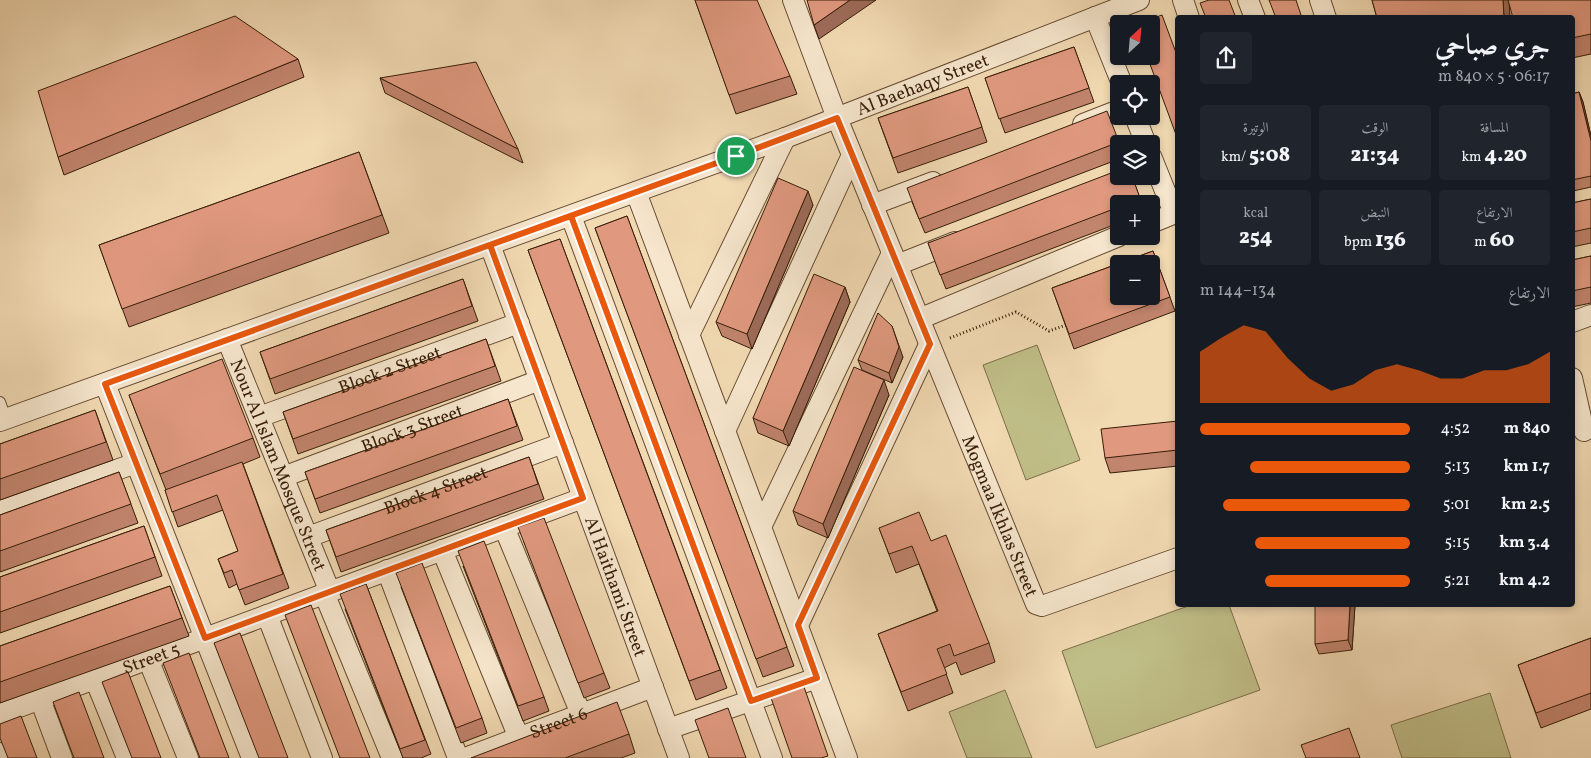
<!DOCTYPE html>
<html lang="ar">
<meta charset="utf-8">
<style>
body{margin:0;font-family:Vollkorn,Amiri,serif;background:#20242c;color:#f1f3f6;direction:rtl;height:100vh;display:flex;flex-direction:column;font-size:19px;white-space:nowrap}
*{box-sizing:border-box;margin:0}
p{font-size:16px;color:#9ea1a6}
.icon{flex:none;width:28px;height:28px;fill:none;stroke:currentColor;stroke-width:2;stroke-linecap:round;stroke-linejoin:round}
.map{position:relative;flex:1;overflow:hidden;direction:ltr}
.details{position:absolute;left:1175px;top:15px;width:400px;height:592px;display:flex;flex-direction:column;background:#171b24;border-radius:5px;box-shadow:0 2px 8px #0003;direction:rtl}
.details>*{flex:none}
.needle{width:32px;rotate:26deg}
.controls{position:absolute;left:1110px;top:15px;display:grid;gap:10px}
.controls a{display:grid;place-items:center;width:50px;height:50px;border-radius:5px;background:#171b24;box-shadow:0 2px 8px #0003;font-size:25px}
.pin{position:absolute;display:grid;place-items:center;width:42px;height:42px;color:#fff;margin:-21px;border:2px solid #fff;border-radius:50%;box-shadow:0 1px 5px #0007}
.round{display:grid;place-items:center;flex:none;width:52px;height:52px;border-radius:5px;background:#20242c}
.summary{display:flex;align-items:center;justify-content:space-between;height:85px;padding:0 25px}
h1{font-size:28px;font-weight:800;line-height:38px}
.stats{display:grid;grid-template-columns:repeat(3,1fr);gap:8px;height:85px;padding:5px 25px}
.stats div{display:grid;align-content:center;border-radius:5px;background:#20242c;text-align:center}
.stats b{font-size:21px;font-weight:800}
.stats small{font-size:14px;font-weight:400}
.stats p{font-size:14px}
.chart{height:140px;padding:10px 25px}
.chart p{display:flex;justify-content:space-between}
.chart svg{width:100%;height:90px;margin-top:5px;fill:#ea580c;opacity:.7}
ul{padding:0 25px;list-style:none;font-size:16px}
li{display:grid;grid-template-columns:80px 60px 1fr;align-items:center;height:38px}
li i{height:12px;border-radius:6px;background:#ea580c}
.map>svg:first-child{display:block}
.green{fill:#c0be88;stroke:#7c6e48}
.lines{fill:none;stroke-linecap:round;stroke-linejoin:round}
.service-casing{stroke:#664c32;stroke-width:12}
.minor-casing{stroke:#664c32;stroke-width:22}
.path{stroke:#371d08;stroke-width:3;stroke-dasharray:1 2.5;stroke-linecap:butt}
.service{stroke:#f6e6cd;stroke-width:10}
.minor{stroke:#f6e6cd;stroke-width:20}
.wall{fill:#c1846d;stroke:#371d08}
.shaded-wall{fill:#9d6b59;stroke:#371d08}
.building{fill:#e0997f;stroke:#371d08;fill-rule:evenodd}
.route-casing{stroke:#fff;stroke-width:10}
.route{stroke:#ea580c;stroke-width:6}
.labels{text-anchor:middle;stroke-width:4;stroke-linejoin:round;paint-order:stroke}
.street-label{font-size:18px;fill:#371d08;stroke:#f6e6cd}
</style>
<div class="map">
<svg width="1591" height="758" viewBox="0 0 1591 758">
<rect width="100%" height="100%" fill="#f1d9b2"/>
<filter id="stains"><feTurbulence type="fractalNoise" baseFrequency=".004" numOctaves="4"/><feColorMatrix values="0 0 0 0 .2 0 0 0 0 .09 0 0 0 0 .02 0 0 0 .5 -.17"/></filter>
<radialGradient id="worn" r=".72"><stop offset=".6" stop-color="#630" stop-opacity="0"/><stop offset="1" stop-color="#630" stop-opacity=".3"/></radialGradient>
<g class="green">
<path d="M1037 345 1080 460 1026 480 983 365Z"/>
<path d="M1191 605H1229L1260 690 1096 748 1062 651Z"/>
<path d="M1005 690 1032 758H967L949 712Z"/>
<path d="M1490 693 1511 758H1402L1391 725Z"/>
</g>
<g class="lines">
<defs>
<path id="service" d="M0 402 6 419"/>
<g id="minor">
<path id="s1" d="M793 0 837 118 1036 604 1042 606 1178 558"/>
<path d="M1183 0 1189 18"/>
<path d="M1248 0 1255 18"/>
<path d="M1320 0 1326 18"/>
<path d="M1095 17 1122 84"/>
<path d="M1135 116 1146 144"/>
<path d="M1083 124 1119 110"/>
<path d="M1151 156 1174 213"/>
<path d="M636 192 847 758"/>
<path d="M872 205 933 182"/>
<path d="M571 216 772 758"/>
<path d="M1151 223 1178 212"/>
<path id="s2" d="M490 245 679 758"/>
<path d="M897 265 955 242"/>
<path d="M919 319 1119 236"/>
<path d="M1572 322 1591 315"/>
<path d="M689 335 785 138"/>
<path id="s3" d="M227 339 330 592"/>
<path d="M1572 378 1584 431"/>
<path d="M105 384 252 758"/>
<path id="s4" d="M259 417 519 323"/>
<path id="s5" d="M0 421 785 138 1139 0"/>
<path d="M725 431 852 155"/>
<path id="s6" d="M283 477 540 380"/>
<path d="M0 511 136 463"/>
<path d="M504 527 581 714"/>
<path d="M761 527 892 253"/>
<path id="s7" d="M308 537 563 443"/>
<path d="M442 550 519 738"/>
<path d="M387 570 458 758"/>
<path d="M324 593 392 758"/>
<path d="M267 615 322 758"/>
<path d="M798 625 929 345"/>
<path d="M148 659 188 758"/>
<path d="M95 679 127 758"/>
<path d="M40 699 62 758"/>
<path id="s8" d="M0 714 583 498"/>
<path d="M668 729 817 678"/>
<path d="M0 753 2 758"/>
<path id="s9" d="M465 758 653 687"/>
</g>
</defs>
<use href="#service" class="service-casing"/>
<use href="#minor" class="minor-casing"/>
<path class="path" d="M950 338 1016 312 1049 331 1066 325"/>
<use href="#service" class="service"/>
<use href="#minor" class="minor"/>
</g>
<g class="wall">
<path d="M695 0 790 76 797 94 736 114Z"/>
<path d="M1372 0H1591V54L1572 58V18L1509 5 1510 18H1377Z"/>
<path d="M1074 47 1094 102 1005 133 985 78Z"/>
<path d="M298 59 304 77 64 175 58 157Z"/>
<path d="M380 78 518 149 523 163 385 93Z"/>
<path d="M968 87 987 142 898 173 878 118Z"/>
<path d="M1579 92 1583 102 1591 136V187L1573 191 1572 94Z"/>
<path d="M1119 142V159L925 233 912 202Z"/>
<path d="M359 152 389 233 129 327 99 245Z"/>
<path d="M1132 176 1142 204H1119V223L946 289 928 243Z"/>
<path d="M1591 199V243L1572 247V203Z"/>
<path d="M813 205 752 349 722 336 716 322Z"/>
<path d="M627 216 794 666 763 677 595 228Z"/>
<path d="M560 239 727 688 696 700 528 250Z"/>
<path d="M1153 251 1175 311 1074 349 1052 288Z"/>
<path d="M1591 256V303L1572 307V260Z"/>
<path d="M463 279 478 321 275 394 260 352Z"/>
<path d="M845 287 850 302 789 446 758 433 753 418Z"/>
<path d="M486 339 501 381 298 454 283 412Z"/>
<path d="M903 357 892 383 862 370 858 360Z"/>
<path d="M129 395 253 438 260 457 243 464 289 588 245 605 237 584 229 588 218 559 238 551 223 510 178 527 165 490H166Z"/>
<path d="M889 395 828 538 798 525 793 511Z"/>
<path d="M508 399 523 440 320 513 305 472Z"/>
<path d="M95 410 113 460 0 500V444Z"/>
<path d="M1178 421V466L1110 473 1105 458Z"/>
<path d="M529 457 544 499 341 572 326 530Z"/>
<path d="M119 472 138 523 0 572V515Z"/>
<path d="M144 526 162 576 0 633V577Z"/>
<path d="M879 528 931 541 989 643 995 662 961 675 956 662 944 668 953 693 908 711 878 634 937 611 919 564 896 573Z"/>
<path d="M524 542 604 673 610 688 584 698Z"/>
<path d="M463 566 544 697 549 711 523 721Z"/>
<path d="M366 584 431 754 421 758H403L345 609Z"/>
<path d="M170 586 189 636 0 703V646Z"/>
<path d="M401 587 482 718 487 733 461 743Z"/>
<path d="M1355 605 1352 650 1319 654 1315 644Z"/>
<path d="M1591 638V709L1541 728 1518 665Z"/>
<path d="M629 734 635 753 621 758H471Z"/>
</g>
<g class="shaded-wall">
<path d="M850 0H876L819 39 814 25Z"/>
<path d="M1503 0H1509L1510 18H1504Z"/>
<path d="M1579 92 1583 102 1591 136V141Z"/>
<path d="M808 191 813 205 752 349 747 334Z"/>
<path d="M845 287 850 302 789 446 783 431Z"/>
<path d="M892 326 903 357 892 383 889 373Z"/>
<path d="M884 380 889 395 828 538 823 524Z"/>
<path d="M1350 605H1355L1352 650 1348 640Z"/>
</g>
<g class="building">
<path d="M695 0H757L790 76 729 95Z"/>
<path d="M807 0H850L814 25Z"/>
<path d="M1209 0H1229L1236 18H1206L1200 3Z"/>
<path d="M1269 0H1296L1302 18H1276Z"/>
<path d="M1372 0H1503L1504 18H1377Z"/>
<path d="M1508 0H1591V34L1572 38V18H1513Z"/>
<path d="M1162 15 1178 58V140L1147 56H1151V24H1137Z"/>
<path d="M235 16 298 59 58 157 38 91Z"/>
<path d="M1074 47 1089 88 999 119 985 78Z"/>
<path d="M476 62 518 149 380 78Z"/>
<path d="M968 87 982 127 893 158 878 118Z"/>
<path d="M1579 92 1591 141V176L1572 180V94Z"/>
<path d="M1107 111 1119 142 919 219 907 188Z"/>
<path d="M359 152 382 215 122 309 99 245Z"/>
<path d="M1119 170V176H1132L1140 198 1126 204H1119V207L940 275 928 243Z"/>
<path d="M778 178 808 191 747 334 716 322Z"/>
<path d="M1591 199V228L1572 232V203Z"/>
<path d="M627 216 787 647 756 659 595 228Z"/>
<path d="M560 239 720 670 689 681 528 250Z"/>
<path d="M1153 251 1170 297 1069 334 1052 288ZM1119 264H1151V296H1119Z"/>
<path d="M1591 256V287L1572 291V260Z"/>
<path d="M814 274 845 287 783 431 753 418Z"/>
<path d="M463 279 472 306 270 379 260 352Z"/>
<path d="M878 313 892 326 899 347 889 373 858 360Z"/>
<path d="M486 339 495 366 293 439 283 412Z"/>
<path d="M222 359 253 438 160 474 129 395Z"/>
<path d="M854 367 884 380 823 524 793 511Z"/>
<path d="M508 399 517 426 315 499 305 472Z"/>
<path d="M95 410 106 442 0 479V444Z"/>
<path d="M1178 421V450L1105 458 1101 429Z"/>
<path d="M529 457 538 484 336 557 326 530Z"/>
<path d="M242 462 283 574 239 590 232 570 224 573 218 559 238 551 217 495 172 512 165 490Z"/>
<path d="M119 472 131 504 0 551V515Z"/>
<path d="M919 512 931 541 946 535 989 643 954 656 950 644 937 649 947 674 901 692 878 634 938 611 912 546 889 554 879 528Z"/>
<path d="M544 518 604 673 578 683 518 527Z"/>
<path d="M144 526 155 557 0 612V577Z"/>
<path d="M484 541 544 697 518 706 458 551Z"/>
<path d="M422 563 482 718 456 728 396 573Z"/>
<path d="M366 584 425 740 400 749 340 594Z"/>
<path d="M170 586 182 618 0 682V646Z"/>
<path d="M311 605 370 758H340L285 615Z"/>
<path d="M1315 605H1350L1348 640 1315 644Z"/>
<path d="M240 633 288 758H259L214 643Z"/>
<path d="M1591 638V693L1536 713 1518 665Z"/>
<path d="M189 653 229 758H200L163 663Z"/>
<path d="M128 672 161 758H132L102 682Z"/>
<path d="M803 684 828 756 821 758H792L770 695Z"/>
<path d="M79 692 104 758H74L53 702Z"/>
<path d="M617 702 629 734 565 758H471Z"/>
<path d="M728 708 746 758H709L695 720Z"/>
<path d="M21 716 37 758H8L0 738V724Z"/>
<path d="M1349 728 1360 758H1306L1301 745Z"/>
</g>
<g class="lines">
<defs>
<path id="route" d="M736 156 105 384 205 638 583 498 490 245 571 216 751 701 817 678 798 625 930 344 837 118 736 156"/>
</defs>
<use href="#route" class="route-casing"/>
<use href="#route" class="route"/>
</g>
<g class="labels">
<g class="street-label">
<text dy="6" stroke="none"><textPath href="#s5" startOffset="982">Al Baehaqy Street</textPath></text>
<text dy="6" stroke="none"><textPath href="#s4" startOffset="139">Block 2 Street</textPath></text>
<text dy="6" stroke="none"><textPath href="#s6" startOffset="138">Block 3 Street</textPath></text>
<text dy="6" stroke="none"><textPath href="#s3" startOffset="136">Nour Al Islam Mosque Street</textPath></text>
<text dy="6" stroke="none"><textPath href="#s7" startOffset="136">Block 4 Street</textPath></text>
<text dy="6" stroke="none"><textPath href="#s1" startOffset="556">Mogmaa Ikhlas Street</textPath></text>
<text dy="6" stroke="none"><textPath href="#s2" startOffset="364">Al Haithami Street</textPath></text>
<text dy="6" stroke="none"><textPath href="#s8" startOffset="161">Street 5</textPath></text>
<text dy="6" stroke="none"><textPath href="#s9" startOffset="100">Street 6</textPath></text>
</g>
</g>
<rect width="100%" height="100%" filter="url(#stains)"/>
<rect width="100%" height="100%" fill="url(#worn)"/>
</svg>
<div class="controls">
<a><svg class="needle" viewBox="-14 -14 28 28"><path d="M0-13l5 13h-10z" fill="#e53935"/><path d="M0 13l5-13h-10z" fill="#9ea1a6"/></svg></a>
<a><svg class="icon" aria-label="locate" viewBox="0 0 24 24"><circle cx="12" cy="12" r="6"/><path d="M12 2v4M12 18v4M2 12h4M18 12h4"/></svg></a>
<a><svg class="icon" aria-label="layers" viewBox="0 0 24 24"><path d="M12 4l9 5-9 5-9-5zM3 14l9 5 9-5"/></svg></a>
<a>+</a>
<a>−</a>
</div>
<div class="pin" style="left:736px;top:156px;background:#1e9e55"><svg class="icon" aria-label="arrive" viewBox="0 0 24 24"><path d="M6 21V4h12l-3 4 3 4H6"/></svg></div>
<section class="details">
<div class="summary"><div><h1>جري صباحي</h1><p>06:17 · 5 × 840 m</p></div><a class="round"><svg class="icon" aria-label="share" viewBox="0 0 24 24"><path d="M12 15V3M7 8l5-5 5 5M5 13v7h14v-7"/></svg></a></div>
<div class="stats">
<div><p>المسافة</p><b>4.20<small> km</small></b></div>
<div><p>الوقت</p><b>21:34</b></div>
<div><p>الوتيرة</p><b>5:08<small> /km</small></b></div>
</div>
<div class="stats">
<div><p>الارتفاع</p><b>60<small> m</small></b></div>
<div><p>النبض</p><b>136<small> bpm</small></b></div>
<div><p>kcal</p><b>254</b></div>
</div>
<div class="chart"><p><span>الارتفاع</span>134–144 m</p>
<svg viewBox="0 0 160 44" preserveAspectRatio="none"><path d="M0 44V19L10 12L20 6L30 9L40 22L50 32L60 38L70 35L80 28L90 25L100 28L110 32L120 32L130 28L140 28L150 25L160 19V44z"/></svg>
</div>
<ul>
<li><b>840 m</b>4:52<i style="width:100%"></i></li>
<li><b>1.7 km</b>5:13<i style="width:76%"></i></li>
<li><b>2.5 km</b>5:01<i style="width:89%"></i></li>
<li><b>3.4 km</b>5:15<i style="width:74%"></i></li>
<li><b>4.2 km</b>5:21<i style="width:69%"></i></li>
</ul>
</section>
</div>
